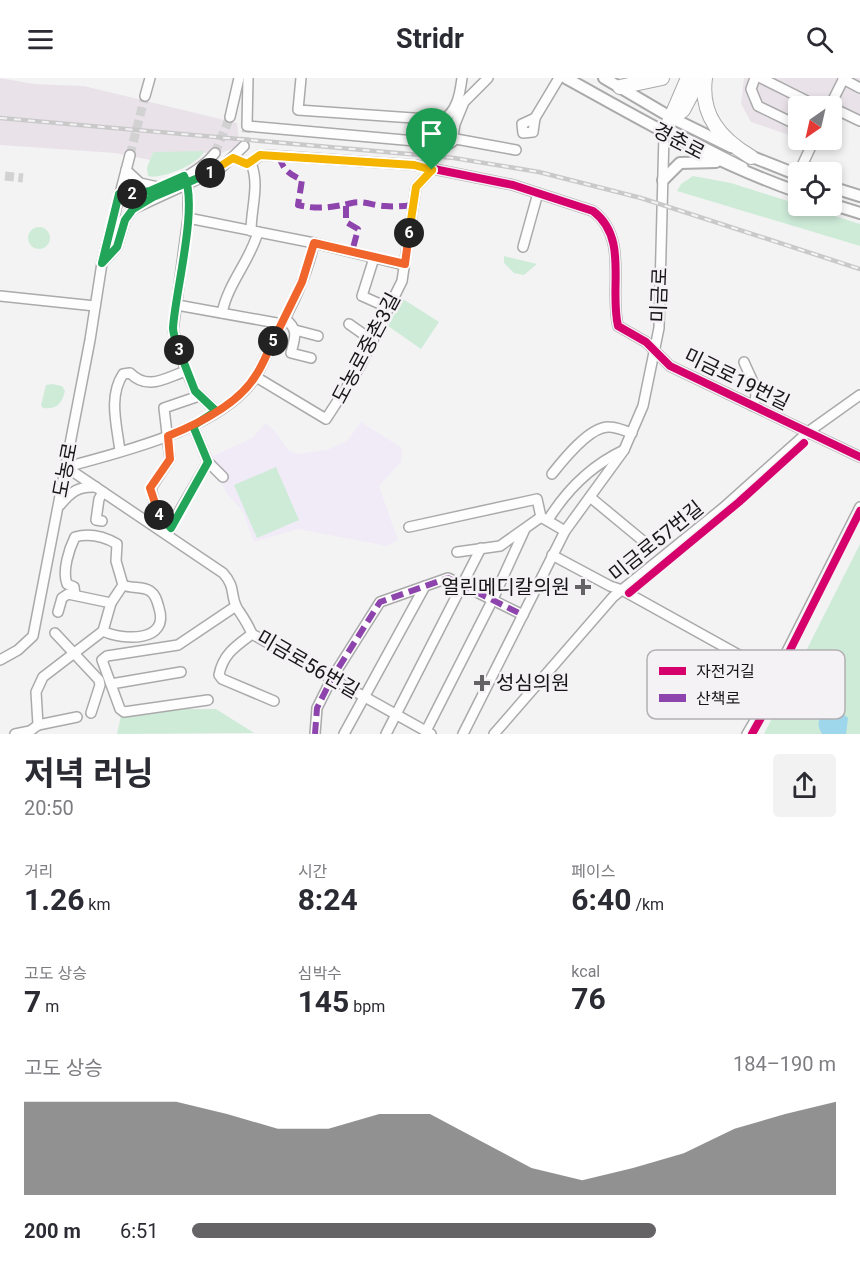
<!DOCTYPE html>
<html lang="ko">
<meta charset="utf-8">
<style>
body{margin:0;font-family:Roboto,"Noto Sans KR",sans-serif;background:#f2f2f3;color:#2b2b33;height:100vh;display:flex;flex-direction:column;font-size:22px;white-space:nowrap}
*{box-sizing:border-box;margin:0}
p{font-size:20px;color:#7c7c81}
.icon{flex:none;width:33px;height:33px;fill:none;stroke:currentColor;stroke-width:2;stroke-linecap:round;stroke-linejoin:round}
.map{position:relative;height:656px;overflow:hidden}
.drawer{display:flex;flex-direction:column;background:#fff;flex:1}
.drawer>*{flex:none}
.needle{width:39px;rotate:214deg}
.buttons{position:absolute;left:788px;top:18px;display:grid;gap:12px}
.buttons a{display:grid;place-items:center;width:54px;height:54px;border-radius:6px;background:#fff;box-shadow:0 3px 9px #0003;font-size:30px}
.pin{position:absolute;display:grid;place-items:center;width:51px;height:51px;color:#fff;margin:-62px -26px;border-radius:50% 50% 50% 0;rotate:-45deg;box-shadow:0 0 6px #0007}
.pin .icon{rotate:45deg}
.km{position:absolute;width:30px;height:30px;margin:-15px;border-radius:50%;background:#222;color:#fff;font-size:16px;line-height:30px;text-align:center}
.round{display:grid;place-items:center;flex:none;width:63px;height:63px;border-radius:6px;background:#f2f2f3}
.head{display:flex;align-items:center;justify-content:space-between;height:102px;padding:0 24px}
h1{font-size:33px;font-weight:700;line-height:45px}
.figures{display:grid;grid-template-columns:repeat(3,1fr);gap:9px;height:102px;padding:6px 24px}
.figures div{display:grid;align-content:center}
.figures b{font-size:30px;font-weight:700}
.figures small{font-size:16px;font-weight:400}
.figures p{font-size:16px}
.chart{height:168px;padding:12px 24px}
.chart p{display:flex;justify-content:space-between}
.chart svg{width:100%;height:108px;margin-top:6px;fill:#656365;opacity:.7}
ul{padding:0 24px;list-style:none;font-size:20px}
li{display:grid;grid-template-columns:96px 72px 1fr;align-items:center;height:45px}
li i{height:15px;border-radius:8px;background:#656365}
header{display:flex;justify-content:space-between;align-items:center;height:78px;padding:0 24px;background:#fff;font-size:27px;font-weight:700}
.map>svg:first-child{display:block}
.built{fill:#e9e3e9}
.education{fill:#f1ebf7}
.green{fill:#ceebd8}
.water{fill:#9ed6eb}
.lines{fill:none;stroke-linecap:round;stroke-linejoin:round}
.minor-tunnel{stroke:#d3d2d3;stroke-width:9;stroke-dasharray:9 4.5;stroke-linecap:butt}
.minor-casing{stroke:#abaaab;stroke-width:12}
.major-casing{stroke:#abaaab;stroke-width:14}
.highway-casing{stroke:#abaaab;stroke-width:16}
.minor{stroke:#fdfdfd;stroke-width:9}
.major{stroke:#fdfdfd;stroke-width:10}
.highway{stroke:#fdfdfd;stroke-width:14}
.rail-casing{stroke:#cac9ca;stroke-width:4.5}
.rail{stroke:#f5f2f5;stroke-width:2;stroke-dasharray:7;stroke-linecap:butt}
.quiet{stroke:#8e44ad;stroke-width:6;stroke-dasharray:12 6;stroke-linecap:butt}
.cycleway-casing{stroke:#f5f2f5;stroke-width:11}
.cycleway{stroke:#d6006c;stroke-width:8}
.split-1-casing{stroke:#fff;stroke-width:12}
.split-2-casing{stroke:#fff;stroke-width:12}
.split-3-casing{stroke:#fff;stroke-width:12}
.split-4-casing{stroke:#fff;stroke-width:12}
.split-5-casing{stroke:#fff;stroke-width:12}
.split-6-casing{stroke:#fff;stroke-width:12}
.split-7-casing{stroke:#fff;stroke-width:12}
.split-1{stroke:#f5b400;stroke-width:8}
.split-2{stroke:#22a559;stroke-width:8}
.split-3{stroke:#22a559;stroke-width:8}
.split-4{stroke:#22a559;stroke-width:8}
.split-5{stroke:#f0652b;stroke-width:8}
.split-6{stroke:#f0652b;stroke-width:8}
.split-7{stroke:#f5b400;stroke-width:8}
.poi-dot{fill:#656365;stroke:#f5f2f5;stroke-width:2}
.labels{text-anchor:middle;stroke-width:5;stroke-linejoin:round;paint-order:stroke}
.street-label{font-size:20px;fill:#181618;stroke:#f5f2f5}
.poi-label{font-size:20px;fill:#181618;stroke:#f5f2f5;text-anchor:end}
.key{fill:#f5f2f5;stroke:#b3b0b3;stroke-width:1.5}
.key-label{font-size:16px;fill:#181618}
</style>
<header><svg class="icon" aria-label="menu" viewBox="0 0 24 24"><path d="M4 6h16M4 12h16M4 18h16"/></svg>Stridr<svg class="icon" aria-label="search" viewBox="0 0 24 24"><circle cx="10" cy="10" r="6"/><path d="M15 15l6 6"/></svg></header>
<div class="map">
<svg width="860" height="656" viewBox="0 0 860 656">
<rect width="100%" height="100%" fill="#f4f3f4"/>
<g class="built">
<path d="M0 0 34 6 84 8 237 45 240 68 221 75 153 74 150 82 115 75 0 67Z"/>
<path d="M744 0H860V49L836 39 831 50V28H798V60L751 44 741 26Z"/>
</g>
<path class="education" d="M361 344 402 370 401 384 379 408 398 462 387 468 298 451 254 464 243 434 228 417 217 397 207 390 204 382 252 360 266 345 276 354 288 372 297 376 327 372 347 363Z"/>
<g class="green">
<path d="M204 73C200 86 160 102 148 98L147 90 153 74Z"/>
<path d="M693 98 731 105 860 146V168L677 113 681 106Z"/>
<circle cx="39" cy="160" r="11"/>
<path d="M504 178 537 186 524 197 514 195 504 185Z"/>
<path d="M403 221 439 244 421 271 388 248Z"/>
<path d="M52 306 62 308 65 313C62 325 57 332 43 330L41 327 46 307Z"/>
<path d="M276 389 299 442 257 460 234 407Z"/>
<path d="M860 466V656H764Z"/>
<path d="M159 631H216L254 655 117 656 121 638Z"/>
</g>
<path class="water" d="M836 630 848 640 846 656H822C814 643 821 632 836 630Z"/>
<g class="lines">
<g class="minor-tunnel">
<path d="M244 68 247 48"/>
<path d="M215 75 230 39"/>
<path d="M130 77 145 18"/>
<path d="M5 98 23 100"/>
</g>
<defs>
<g id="minor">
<path d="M248 0 247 48 449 66 456 61 516 72"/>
<path d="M301 0 298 32 442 42C457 34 460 16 462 0"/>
<path d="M755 0 751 11 758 28 791 44 798 43"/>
<path d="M761 0 817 28"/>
<path d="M843 1 860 10"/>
<path d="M145 18 150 0"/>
<path d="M830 28 844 0"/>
<path d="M831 29 860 43"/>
<path d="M230 39 239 0"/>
<path d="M535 40 533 54 523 55 522 46Z"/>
<path d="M535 40 559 0"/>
<path d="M670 52 743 89"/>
<path d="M452 64 455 46 464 24 488 0"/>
<path d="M251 85 260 77 279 78 414 87 513 107 593 133C629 160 609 210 618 248L646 264 670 288 860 379"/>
<path d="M251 85C260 107 251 130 251 153"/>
<path d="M126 92 140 105 158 109"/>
<path d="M799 94 814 62"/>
<path d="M184 98 188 106V140L173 252 181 280 195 313 216 333"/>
<path d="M119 116C151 116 194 101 215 75"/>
<path d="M188 140 314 165 404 187"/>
<path d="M523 169 538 115"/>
<path d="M374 180 362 218 389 230"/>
<path d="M104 183 117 169 125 142 133 131 220 91 244 68"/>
<path d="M0 218 95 228"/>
<path d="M177 227 282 246"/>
<path d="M222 235C228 205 250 183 258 154"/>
<path d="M285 241C299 251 295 260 291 275L311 280"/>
<path d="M349 246 373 263"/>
<path d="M295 252 318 258"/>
<path d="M744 284C750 299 761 313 753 328"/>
<path d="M256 299 326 341 359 290 402 203 416 109 432 92"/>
<path d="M193 348 208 384 223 399"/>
<path d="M120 373C117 348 108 319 123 296L130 295C148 313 165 300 186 293"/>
<path d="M66 389 223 495C236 509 230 517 237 530 243 539 248 546 252 556L431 656"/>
<path d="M66 389C122 374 224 350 256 298 264 285 269 270 276 257 292 228 307 198 314 165"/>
<path d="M552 396C563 382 590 348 609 349 617 349 625 353 632 355"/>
<path d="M590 419 648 467"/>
<path d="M60 427C71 414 78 408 96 409"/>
<path d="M548 442C566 413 592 387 624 372"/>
<path d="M102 443 96 442 99 421 103 414"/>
<path d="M409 449 537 421 541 439 565 453"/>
<path d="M171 450 157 435 151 410 170 381 164 330 199 318"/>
<path d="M168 453 208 384"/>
<path d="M457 474 500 468 541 439"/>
<path d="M552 477 610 508 622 512 775 597 860 429"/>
<path d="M75 517 74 509 67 506C62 493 69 471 75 459 90 455 103 458 117 466L116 483 123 507 111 525"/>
<path d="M103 553C123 563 170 564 159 530 157 523 156 517 150 513 143 508 132 511 123 507"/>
<path d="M55 555 99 602 100 607 91 635"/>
<path d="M252 556C236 568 223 576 219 597L222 601 274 623"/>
<path d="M0 582 18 572 33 558 90 262 102 185 130 77"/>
<path d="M780 587 804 594"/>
<path d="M111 606 181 594"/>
<path d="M208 622 124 634 120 631 102 582 107 578 178 567 236 528"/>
<path d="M38 647 77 639"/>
<path d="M426 653 493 521 525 451"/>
<path d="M15 656 30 653 38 647 36 614 43 599 103 553 111 525 68 516 62 520 58 534"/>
<path d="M315 656 317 630 332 600 380 524 448 500 523 537"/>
<path d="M344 656 425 508"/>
<path d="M386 656 481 470"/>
<path d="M463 656 565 453 624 372 643 328 659 250 664 56"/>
<path d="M494 656 613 519 723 430 808 354 860 317"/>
<path d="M747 656 760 634 775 597"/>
</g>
<g id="major">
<path d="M566 0C644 43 713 84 798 114"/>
<path d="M604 0 672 40 731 69"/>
<path d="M745 76 798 97"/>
<path d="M663 102 680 85 716 84"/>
<path d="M831 109 860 118"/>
<path d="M831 126 860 135"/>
</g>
<g id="highway">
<path d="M705 0C700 37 720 61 751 79"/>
<path d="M620 9 662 0"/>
<path d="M672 40 683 32 700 0"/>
<path d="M664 56 688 0"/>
</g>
</defs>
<use href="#minor" class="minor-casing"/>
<use href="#major" class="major-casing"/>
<use href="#highway" class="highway-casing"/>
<use href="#minor" class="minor"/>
<use href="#major" class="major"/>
<use href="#highway" class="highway"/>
<defs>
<path id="rail" d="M0 40 454 80 539 94 641 120 860 191"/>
</defs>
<use href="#rail" class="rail-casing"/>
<use href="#rail" class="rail"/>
<g class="quiet">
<path d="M279 78C283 92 289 96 302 102L298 127C319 132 333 129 352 125 361 122 375 128 385 128 394 129 404 128 413 127"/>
<path d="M346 128V144L358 151 352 174"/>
<path d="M315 656 317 630 332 600 380 524 448 500 523 537"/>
</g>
<defs>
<g id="cycleway">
<path d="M251 85 260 77 279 78 414 87 513 107 593 133C629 160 609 210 618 248L646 264 670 288 860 379"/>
<path d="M629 515 739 424 804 365"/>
<path d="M752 656 767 629 782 588 860 433"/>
</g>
</defs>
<use href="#cycleway" class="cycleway-casing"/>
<use href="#cycleway" class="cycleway"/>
</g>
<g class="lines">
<defs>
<path id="split-1" d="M210 95 233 80 247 86 260 77 414 87 432 92"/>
<path id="split-2" d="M132 116H119L102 185 117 169 125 142 133 131 153 119 210 95"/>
<path id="split-3" d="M132 116 150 113 184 98C199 126 175 215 173 250 173 257 177 265 179 272"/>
<path id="split-4" d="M159 437 171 450 208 384 193 348 216 333 195 313 179 272"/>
<path id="split-5" d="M159 437 150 410 170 381 168 358C198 346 239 326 256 297 263 287 267 275 273 263"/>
<path id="split-6" d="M273 263 302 204 314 165 405 186 409 155"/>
<path id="split-7" d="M409 155 416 109 432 92"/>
</defs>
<use href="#split-1" class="split-1-casing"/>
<use href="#split-2" class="split-2-casing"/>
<use href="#split-3" class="split-3-casing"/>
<use href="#split-4" class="split-4-casing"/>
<use href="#split-5" class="split-5-casing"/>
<use href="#split-6" class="split-6-casing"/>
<use href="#split-7" class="split-7-casing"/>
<use href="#split-1" class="split-1"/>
<use href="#split-2" class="split-2"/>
<use href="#split-3" class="split-3"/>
<use href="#split-4" class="split-4"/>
<use href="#split-5" class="split-5"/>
<use href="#split-6" class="split-6"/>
<use href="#split-7" class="split-7"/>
</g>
<g class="poi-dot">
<path d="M580 500h6v6h6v6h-6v6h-6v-6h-6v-6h6z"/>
<path d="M479 596h6v6h6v6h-6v6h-6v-6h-6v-6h6z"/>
</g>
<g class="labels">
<g class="street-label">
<text transform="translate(679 63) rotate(28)" y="7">경춘로</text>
<text transform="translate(659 217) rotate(-88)" y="7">미금로</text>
<text transform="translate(366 270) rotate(-62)" y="7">도농로중촌3길</text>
<text transform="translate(737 301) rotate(26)" y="7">미금로19번길</text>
<text transform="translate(65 392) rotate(-79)" y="7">도농로</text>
<text transform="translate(656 463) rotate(-39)" y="7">미금로57번길</text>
<text transform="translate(308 586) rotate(30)" y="7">미금로56번길</text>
</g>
<g class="poi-label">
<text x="570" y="516">열린메디칼의원</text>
<text x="496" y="612" text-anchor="start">성심의원</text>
</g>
</g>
<rect x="647" y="572" width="198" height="69" rx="9" class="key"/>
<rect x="659" y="589" width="27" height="8" fill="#d6006c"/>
<rect x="659" y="616" width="27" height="8" fill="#8e44ad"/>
<g class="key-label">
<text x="696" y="599">자전거길</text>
<text x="696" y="626">산책로</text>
</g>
</svg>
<div class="buttons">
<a><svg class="needle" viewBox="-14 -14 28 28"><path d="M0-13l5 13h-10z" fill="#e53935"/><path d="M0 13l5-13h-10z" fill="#7c7c81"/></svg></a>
<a><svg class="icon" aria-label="locate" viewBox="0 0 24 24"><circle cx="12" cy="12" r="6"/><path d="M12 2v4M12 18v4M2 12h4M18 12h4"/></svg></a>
</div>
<div class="pin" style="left:432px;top:92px;background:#1e9e55"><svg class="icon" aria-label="arrive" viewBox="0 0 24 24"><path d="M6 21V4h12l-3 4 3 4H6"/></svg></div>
<b class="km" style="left:210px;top:95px">1</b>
<b class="km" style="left:132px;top:116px">2</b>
<b class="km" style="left:179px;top:272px">3</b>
<b class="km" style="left:159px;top:437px">4</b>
<b class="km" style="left:273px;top:263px">5</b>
<b class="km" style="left:409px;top:155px">6</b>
</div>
<section class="drawer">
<div class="head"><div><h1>저녁 러닝</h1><p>20:50</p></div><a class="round"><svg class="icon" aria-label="share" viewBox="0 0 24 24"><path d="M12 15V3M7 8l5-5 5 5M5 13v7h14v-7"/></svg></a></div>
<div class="figures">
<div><p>거리</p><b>1.26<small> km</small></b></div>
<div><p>시간</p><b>8:24</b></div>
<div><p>페이스</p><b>6:40<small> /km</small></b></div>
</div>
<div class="figures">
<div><p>고도 상승</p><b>7<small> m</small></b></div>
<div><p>심박수</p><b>145<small> bpm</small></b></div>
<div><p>kcal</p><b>76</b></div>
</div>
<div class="chart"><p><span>고도 상승</span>184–190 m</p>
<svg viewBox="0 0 160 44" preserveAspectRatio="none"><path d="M0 44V6L10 6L20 6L30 6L40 11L50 17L60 17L70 11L80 11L90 22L100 33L110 38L120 33L130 27L140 17L150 11L160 6V44z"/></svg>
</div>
<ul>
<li><b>200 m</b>6:51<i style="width:72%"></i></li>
</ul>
</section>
